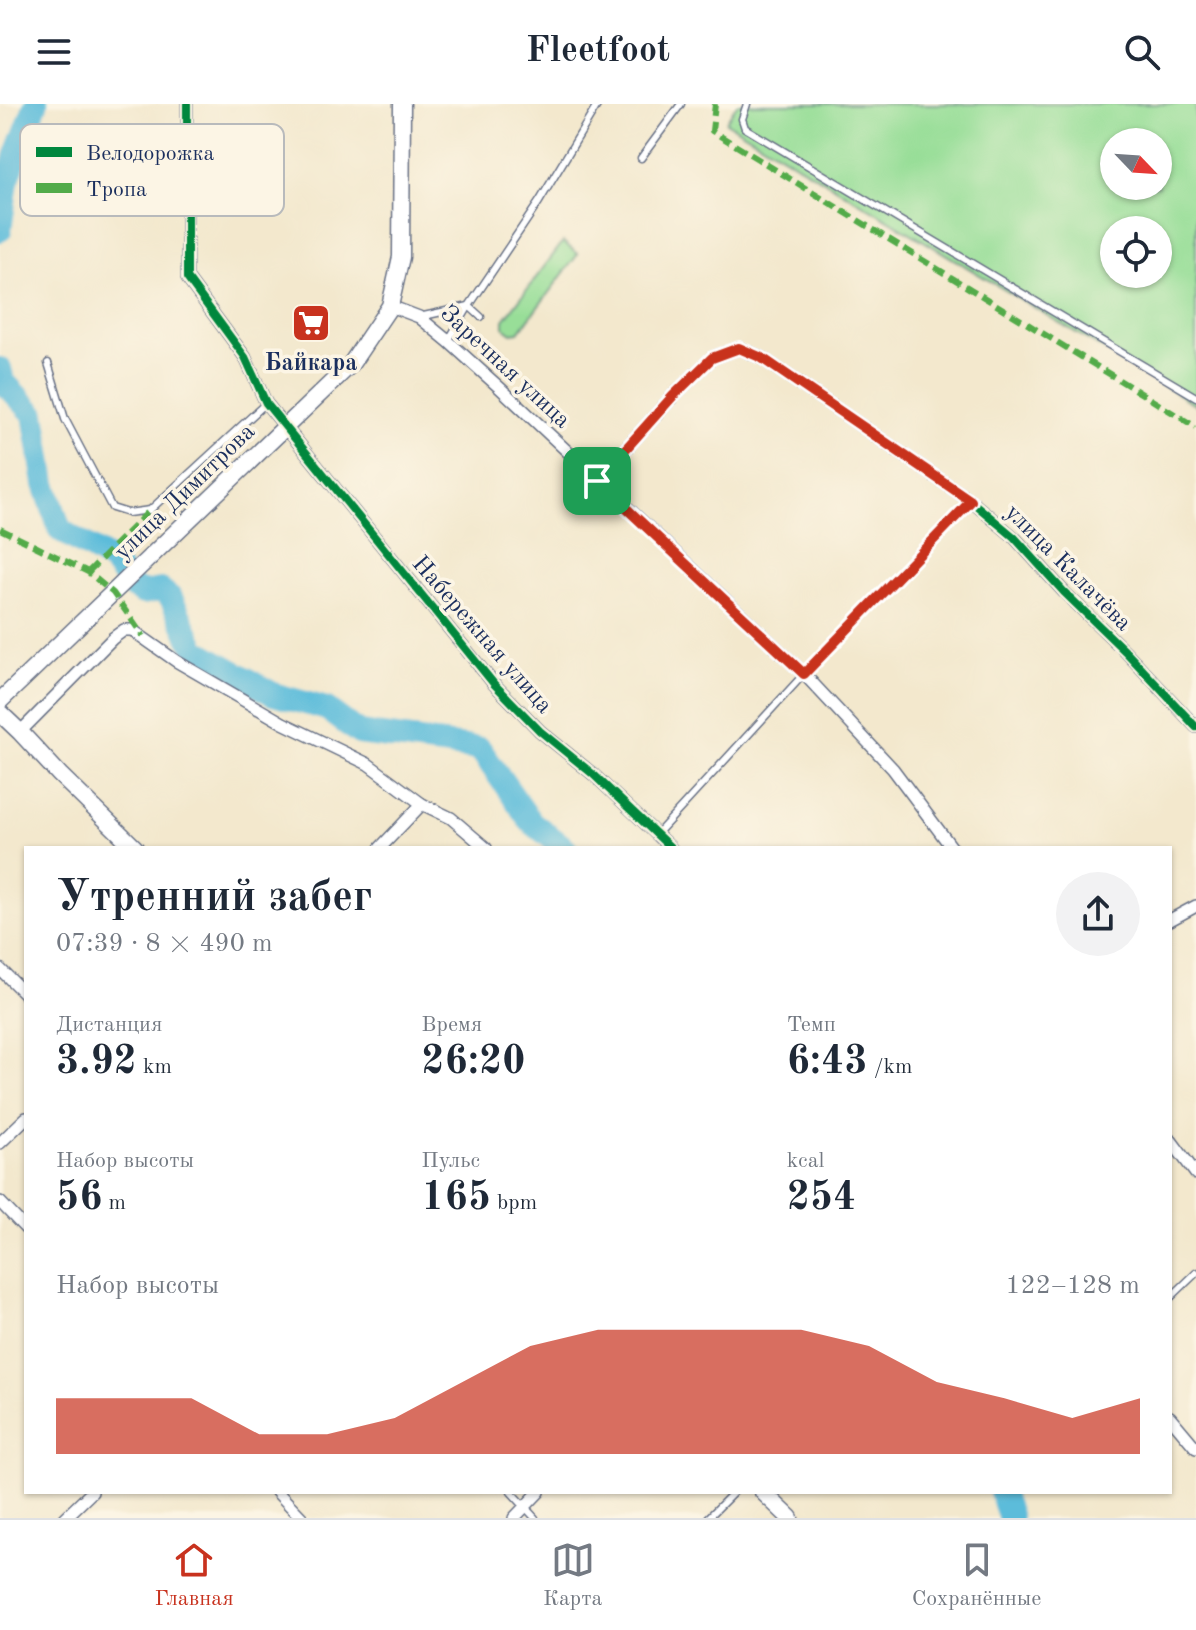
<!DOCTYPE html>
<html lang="ru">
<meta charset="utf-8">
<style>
body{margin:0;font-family:"Old Standard TT",serif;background:#f2f2f3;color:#1f2937;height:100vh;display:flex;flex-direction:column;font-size:30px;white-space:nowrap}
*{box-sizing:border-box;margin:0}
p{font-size:26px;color:#747a83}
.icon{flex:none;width:44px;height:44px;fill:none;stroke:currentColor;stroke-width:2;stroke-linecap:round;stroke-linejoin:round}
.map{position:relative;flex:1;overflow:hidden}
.panel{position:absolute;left:24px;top:742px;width:1148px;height:648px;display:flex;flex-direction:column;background:#fff;border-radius:0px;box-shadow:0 2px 6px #0004}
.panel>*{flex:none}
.needle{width:52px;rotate:115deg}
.controls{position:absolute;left:1100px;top:24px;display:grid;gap:16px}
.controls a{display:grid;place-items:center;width:72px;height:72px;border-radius:50%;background:#fff;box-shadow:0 2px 6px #0004;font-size:40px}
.pin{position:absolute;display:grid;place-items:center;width:68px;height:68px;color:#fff;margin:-34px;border-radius:16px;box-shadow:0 4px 12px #0006}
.round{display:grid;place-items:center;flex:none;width:84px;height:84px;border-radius:42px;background:#f2f2f3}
.headline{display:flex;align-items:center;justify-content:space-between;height:136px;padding:0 32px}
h1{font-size:44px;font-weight:800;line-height:60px}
.figures{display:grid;grid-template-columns:repeat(3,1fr);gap:12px;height:136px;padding:8px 32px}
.figures div{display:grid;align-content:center}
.figures b{font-size:40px;font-weight:800}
.figures small{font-size:22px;font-weight:400}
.figures p{font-size:22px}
.chart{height:224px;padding:16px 32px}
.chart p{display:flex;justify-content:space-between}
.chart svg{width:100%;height:144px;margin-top:8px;fill:#c8321e;opacity:.7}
header{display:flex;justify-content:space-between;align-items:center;height:104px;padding:0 32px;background:#fff;font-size:36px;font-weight:800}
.tab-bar{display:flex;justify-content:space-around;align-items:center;height:112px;border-top:2px solid #e0e1e3;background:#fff;font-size:22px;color:#747a83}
.tab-bar a{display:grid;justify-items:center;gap:4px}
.tab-bar .on{color:#c8321e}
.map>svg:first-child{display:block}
.green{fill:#98de98;stroke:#5a867b;stroke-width:2;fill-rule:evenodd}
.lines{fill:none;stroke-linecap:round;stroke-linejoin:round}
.river{stroke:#5cbcda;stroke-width:24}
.lane-casing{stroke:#677085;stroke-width:9}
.street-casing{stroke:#677085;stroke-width:14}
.secondary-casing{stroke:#677085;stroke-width:19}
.lane{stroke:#fff;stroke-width:6}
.street{stroke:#fff;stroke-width:11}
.secondary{stroke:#fff;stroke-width:16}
.quiet{stroke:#52ab49;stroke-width:6;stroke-dasharray:12 6;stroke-linecap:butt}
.cycleway-casing{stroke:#fcf5e5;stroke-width:13}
.cycleway{stroke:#00873e;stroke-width:8}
.route-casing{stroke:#fff;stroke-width:16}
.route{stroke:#c8321e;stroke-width:10}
.labels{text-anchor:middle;stroke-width:7;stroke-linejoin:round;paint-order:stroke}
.poi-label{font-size:24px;font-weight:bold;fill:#1b2f5e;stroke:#fcf5e5}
.street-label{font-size:24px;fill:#1b2f5e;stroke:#fcf5e5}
.key{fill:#fcf5e5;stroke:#b8babc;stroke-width:2}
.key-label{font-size:22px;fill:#1b2f5e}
</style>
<header><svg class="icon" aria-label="menu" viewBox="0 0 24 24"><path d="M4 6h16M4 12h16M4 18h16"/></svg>Fleetfoot<svg class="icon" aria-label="search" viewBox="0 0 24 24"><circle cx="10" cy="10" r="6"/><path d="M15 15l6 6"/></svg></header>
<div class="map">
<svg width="1196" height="1414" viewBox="0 0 1196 1414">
<rect width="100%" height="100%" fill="#fcf5e5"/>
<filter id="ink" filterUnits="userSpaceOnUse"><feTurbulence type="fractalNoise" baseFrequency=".0125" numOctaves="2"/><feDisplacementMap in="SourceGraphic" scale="16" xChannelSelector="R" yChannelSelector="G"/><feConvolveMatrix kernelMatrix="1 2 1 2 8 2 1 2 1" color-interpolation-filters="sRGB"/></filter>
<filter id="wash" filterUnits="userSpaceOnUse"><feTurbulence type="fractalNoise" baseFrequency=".006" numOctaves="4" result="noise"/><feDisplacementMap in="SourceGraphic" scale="32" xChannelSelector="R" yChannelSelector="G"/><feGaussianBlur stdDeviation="1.8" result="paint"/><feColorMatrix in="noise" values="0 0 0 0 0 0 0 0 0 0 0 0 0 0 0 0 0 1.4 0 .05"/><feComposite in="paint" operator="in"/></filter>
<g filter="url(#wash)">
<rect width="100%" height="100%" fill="#f3e8cd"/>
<g class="green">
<path d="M737 0H1196V301L726 18ZM1114 38H1158V82H1114ZM1114 126H1158V170H1114Z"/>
<path d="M563 138 578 150 519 228 512 229 504 223V216Z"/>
</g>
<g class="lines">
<g class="river">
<path d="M0 126 7 77 36 0"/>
<path d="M0 265 3 277 34 310 45 380 60 426 112 457 132 483 143 489 161 486 171 494 196 546 273 590 327 605 359 629 480 645 531 718 565 744"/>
<path d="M1001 1388 1010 1414"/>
</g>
</g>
</g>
<g filter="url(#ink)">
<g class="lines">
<defs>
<g id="lane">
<path d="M747 0 742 15 745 24 1196 293"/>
<path d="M641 54 681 0"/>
<path d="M419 213 469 202 481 213"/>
<path d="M448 237 469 202 539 98 598 0"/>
<path d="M48 259 65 315 112 404 128 409 150 406 266 299"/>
<path d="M657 730 804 570 971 397"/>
<path d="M1170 1194 1196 1169"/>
<path d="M511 1388 535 1414"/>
<path d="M708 1414 734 1388"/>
</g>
<g id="street">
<path d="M187 0V174L245 253 266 299 494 580 540 627 594 671 671 744"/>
<path d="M390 202 419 213 448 237 500 284 804 570 893 665 952 744"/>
<path d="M597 377 673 292 712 254 739 244 762 254 971 397 1014 433 1064 488 1125 547 1196 623"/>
<path d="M20 628 113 534 124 526H132L176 557 283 619 368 660 422 700 451 714 486 744"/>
<path d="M380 744 422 700"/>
<path d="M1170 816 1196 802"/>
<path d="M0 865 26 891"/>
<path d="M1170 1035 1196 1070"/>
<path d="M0 1039 26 1014"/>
<path d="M0 1098 26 1125"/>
<path d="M1170 1313 1196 1344"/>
<path d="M277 1388 302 1414"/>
<path d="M65 1414 92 1388"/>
<path d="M514 1414 539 1388"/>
</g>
<g id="secondary">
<path d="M0 597 351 260 390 202 401 153 402 0"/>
<path d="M0 609 20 628 60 671 135 744"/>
<path d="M763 1388 790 1414"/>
</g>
</defs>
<use href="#lane" class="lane-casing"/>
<use href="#street" class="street-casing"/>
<use href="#secondary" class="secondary-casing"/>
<use href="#lane" class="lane"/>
<use href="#street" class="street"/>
<use href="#secondary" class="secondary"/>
<g class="quiet">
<path d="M715 0 712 27 1196 323"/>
<path d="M0 425 88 468 113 489 143 532"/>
<path d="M88 468 150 406"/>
</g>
<defs>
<g id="cycleway">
<path d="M187 0V174L245 253 266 299 494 580 540 627 594 671 671 744"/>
<path d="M597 377 673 292 712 254 739 244 762 254 971 397 1014 433 1064 488 1125 547 1196 623"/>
</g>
</defs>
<use href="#cycleway" class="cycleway-casing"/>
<use href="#cycleway" class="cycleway"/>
</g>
</g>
<g class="lines" filter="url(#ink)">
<defs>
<path id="route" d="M739 244 762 254 971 397 804 570 597 377 673 292 712 254Z"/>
</defs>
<use href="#route" class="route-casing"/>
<use href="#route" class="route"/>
</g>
<defs>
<symbol id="supermarket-square" viewBox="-11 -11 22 22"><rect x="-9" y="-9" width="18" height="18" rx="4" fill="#c8321e" stroke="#fcf5e5"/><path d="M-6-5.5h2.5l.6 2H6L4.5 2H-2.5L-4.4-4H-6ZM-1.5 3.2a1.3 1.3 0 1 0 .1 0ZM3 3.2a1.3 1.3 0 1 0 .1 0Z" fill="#fff"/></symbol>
</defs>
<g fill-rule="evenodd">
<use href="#supermarket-square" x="289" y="197" width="44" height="44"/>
</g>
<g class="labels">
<g class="poi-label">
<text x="311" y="266">Байкара</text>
</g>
<g class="street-label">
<text transform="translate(506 262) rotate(43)" y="8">Заречная улица</text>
<text transform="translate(184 387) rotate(-44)" y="8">улица Димитрова</text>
<text transform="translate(1069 463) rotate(45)" y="8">улица Калачёва</text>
<text transform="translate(483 530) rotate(49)" y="8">Набережная улица</text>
</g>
</g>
<rect x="20" y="20" width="264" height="92" rx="12" class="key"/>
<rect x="36" y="43" width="36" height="10" fill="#00873e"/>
<rect x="36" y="79" width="36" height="10" fill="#52ab49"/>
<g class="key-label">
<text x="86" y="56">Велодорожка</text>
<text x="86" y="92">Тропа</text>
</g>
</svg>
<div class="controls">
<a><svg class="needle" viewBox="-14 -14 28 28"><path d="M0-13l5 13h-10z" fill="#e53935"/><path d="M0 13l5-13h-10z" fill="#747a83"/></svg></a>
<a><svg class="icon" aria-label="locate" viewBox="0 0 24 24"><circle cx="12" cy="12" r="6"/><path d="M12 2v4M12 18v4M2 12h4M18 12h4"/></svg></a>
</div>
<div class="pin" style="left:597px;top:377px;background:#1e9e55"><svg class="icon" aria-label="arrive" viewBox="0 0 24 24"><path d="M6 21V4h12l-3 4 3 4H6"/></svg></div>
<section class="panel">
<div class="headline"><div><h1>Утренний забег</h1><p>07:39 · 8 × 490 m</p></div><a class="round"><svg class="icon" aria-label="share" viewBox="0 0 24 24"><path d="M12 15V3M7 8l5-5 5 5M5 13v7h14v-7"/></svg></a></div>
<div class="figures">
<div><p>Дистанция</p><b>3.92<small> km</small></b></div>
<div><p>Время</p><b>26:20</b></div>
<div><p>Темп</p><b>6:43<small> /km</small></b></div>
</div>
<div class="figures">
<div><p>Набор высоты</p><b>56<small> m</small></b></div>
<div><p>Пульс</p><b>165<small> bpm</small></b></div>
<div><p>kcal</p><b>254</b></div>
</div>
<div class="chart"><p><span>Набор высоты</span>122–128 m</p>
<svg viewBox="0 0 160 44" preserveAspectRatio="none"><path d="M0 44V27L10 27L20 27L30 38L40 38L50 33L60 22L70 11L80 6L90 6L100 6L110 6L120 11L130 22L140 27L150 33L160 27V44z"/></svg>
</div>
</section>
</div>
<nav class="tab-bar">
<a class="on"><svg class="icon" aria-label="home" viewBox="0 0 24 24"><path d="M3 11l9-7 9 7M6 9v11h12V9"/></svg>Главная</a>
<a><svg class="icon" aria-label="map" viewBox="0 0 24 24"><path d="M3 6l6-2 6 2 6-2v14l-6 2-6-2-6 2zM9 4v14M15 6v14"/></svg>Карта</a>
<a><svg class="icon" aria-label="saved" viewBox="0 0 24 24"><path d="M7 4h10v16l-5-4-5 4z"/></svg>Сохранённые</a>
</nav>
